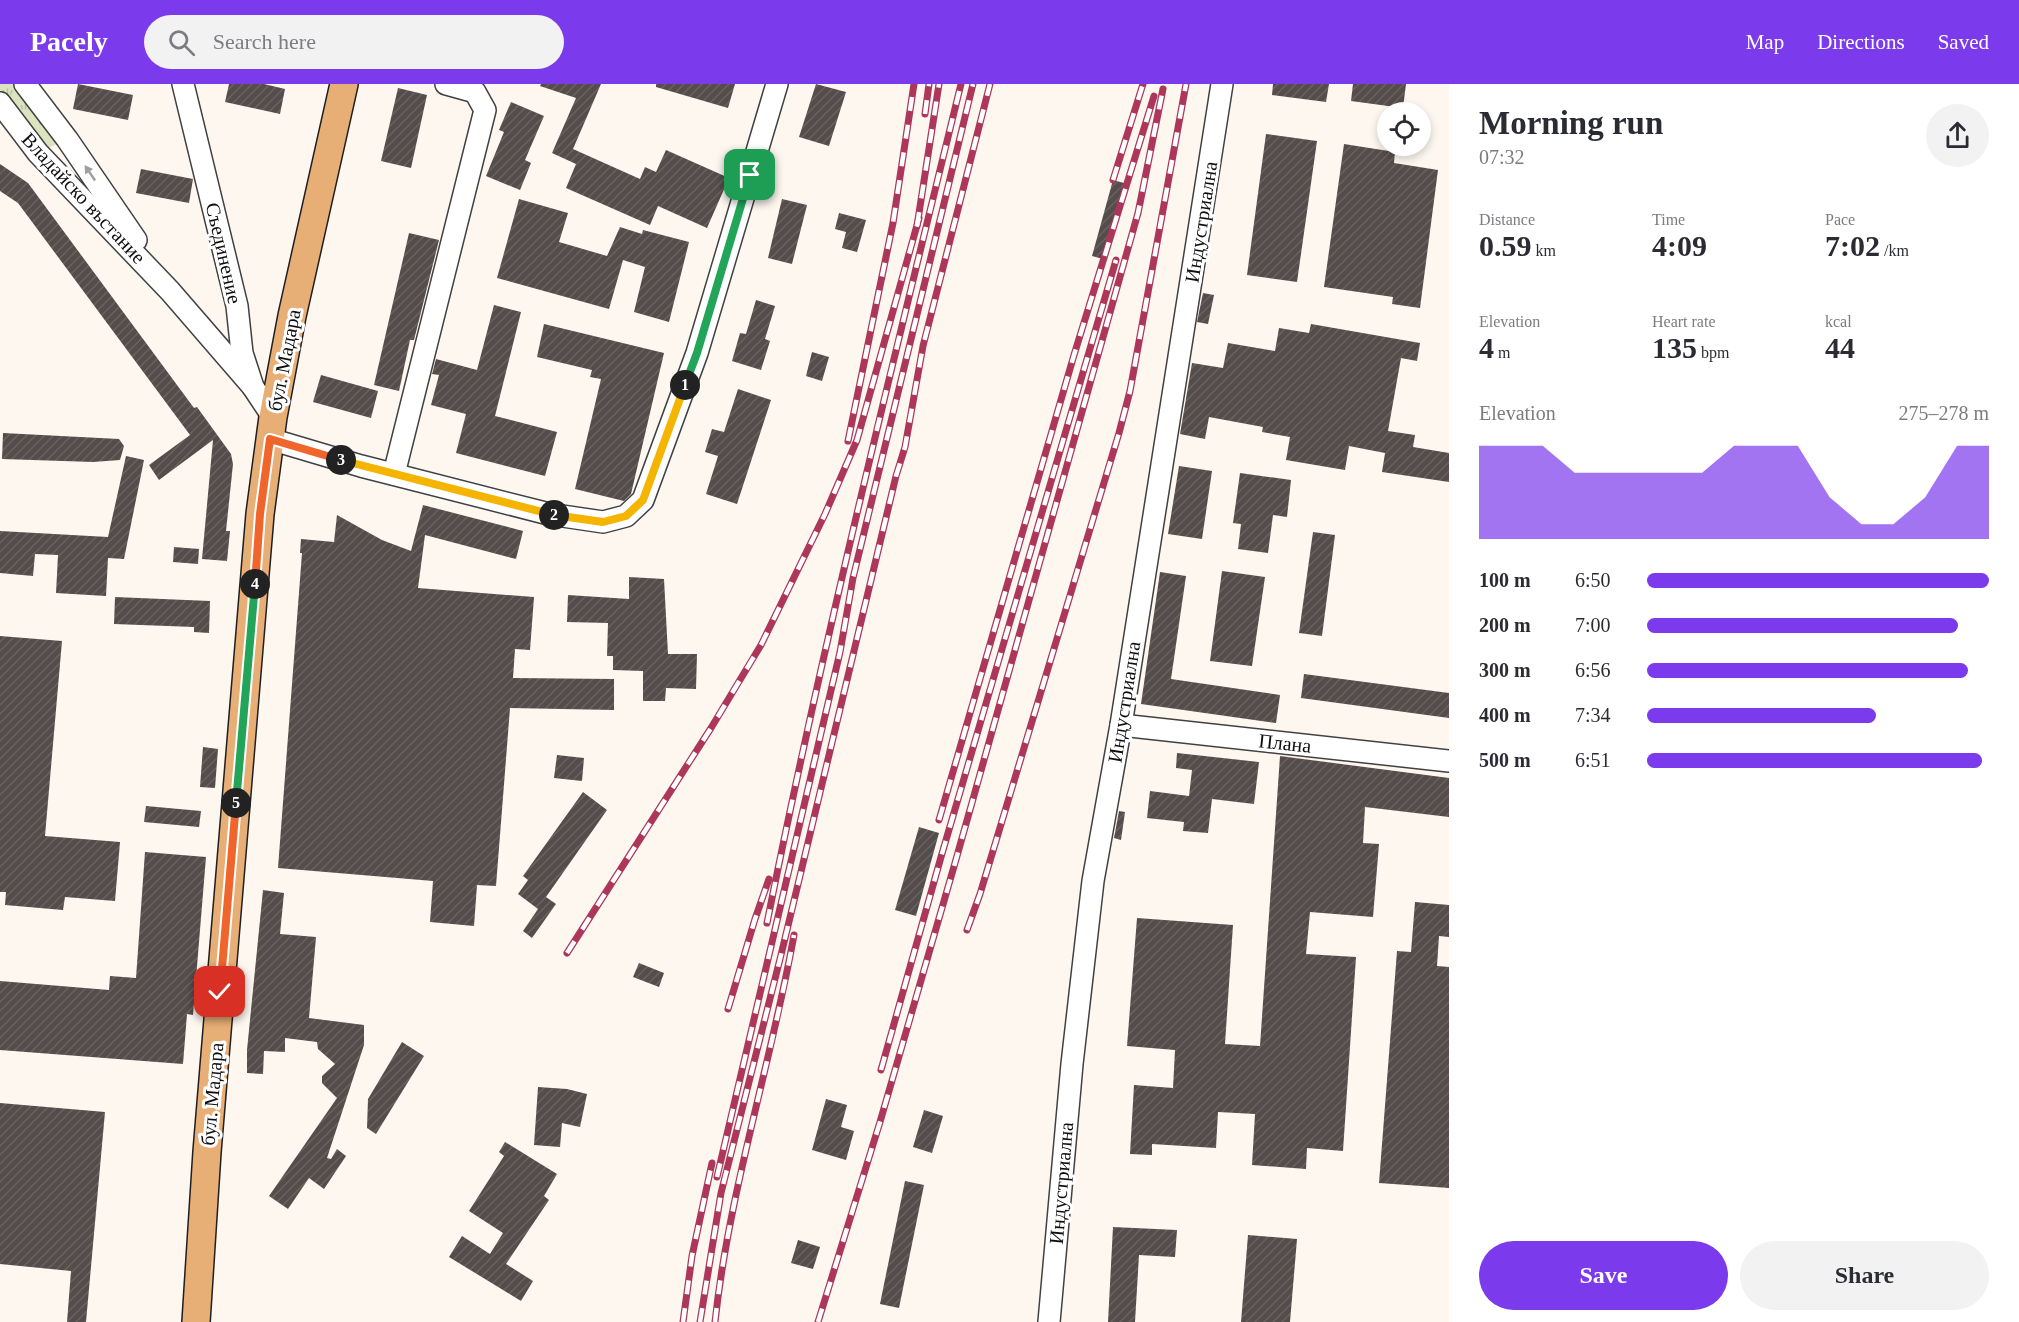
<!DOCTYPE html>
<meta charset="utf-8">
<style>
body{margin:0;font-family:Georgia,serif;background:#f2f2f3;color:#2b2b33;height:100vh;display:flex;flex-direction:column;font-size:22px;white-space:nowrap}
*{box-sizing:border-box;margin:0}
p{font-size:20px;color:#7c7c81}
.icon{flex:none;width:33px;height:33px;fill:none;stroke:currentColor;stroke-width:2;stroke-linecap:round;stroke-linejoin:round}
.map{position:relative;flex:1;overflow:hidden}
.drawer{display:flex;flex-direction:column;background:#fff;width:570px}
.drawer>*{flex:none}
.fabs{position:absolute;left:1377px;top:18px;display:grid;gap:12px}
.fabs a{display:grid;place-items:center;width:54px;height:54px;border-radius:50%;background:#fff;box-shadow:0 3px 9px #0003;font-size:30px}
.pin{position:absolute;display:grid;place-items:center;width:51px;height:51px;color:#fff;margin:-26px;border-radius:12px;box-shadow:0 3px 9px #0006}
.km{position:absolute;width:30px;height:30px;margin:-15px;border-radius:50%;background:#222;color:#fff;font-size:16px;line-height:30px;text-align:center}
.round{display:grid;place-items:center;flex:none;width:63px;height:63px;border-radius:32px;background:#f2f2f3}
.head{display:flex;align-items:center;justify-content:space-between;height:102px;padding:0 30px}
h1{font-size:33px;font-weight:700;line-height:45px}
.stats{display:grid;grid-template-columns:repeat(3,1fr);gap:9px;height:102px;padding:6px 30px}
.stats div{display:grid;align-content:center}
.stats b{font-size:30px;font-weight:700}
.stats small{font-size:16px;font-weight:400}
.stats p{font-size:16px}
.chart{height:168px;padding:12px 30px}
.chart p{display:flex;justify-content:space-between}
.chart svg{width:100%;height:108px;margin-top:6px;fill:#7c3aed;opacity:.7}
.primary-button{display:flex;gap:12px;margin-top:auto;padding:12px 30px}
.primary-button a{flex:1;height:69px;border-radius:36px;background:#7c3aed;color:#fff;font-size:24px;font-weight:700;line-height:69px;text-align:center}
.primary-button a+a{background:#f2f2f3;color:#2b2b33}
ul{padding:0 30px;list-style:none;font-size:20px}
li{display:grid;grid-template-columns:96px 72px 1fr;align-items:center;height:45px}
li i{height:15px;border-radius:8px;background:#7c3aed}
header{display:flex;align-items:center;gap:36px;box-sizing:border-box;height:84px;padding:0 30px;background:#7c3aed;color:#fff}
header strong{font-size:28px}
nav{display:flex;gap:33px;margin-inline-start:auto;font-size:21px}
.search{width:420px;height:54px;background:#f2f2f3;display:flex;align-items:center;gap:15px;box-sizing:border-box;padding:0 21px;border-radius:33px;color:#7c7c81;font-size:22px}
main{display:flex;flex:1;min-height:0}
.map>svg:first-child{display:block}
.grass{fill:url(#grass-tufts)}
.building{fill:url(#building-hatch)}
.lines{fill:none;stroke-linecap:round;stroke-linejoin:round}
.minor-casing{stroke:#414141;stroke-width:24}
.major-casing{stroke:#1f1f1f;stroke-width:30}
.minor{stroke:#fff;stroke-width:21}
.major{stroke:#e7ae76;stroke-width:27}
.rail-casing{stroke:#ac375b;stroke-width:7}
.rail{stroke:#fff;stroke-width:4.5;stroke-dasharray:14;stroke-linecap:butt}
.oneway{fill:#9f9f9f}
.split-1-casing{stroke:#fff;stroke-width:12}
.split-2-casing{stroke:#fff;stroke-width:12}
.split-3-casing{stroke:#fff;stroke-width:12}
.split-4-casing{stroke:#fff;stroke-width:12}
.split-5-casing{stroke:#fff;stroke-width:12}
.split-6-casing{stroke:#fff;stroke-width:12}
.split-1{stroke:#22a559;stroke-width:8}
.split-2{stroke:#f5b400;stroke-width:8}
.split-3{stroke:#f5b400;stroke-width:8}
.split-4{stroke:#f0652b;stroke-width:8}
.split-5{stroke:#22a559;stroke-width:8}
.split-6{stroke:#f0652b;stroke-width:8}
.labels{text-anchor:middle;stroke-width:6;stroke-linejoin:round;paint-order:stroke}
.street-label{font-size:20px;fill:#0e0e0e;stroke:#fff}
</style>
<header>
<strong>Pacely</strong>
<div class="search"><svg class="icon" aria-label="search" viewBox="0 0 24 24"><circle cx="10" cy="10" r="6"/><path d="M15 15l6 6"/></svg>Search here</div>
<nav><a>Map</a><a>Directions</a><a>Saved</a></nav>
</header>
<main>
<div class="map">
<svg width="1449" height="1238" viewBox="0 0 1449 1238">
<defs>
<pattern id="grass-tufts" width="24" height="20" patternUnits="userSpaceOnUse" patternTransform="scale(1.5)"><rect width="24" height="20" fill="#dbe4be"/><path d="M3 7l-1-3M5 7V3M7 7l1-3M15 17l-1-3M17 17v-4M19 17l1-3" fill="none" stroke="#bbc2a2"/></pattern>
<pattern id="building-hatch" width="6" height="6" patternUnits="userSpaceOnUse" patternTransform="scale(1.5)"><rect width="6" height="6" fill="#554d4b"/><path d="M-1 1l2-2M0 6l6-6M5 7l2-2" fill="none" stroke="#696261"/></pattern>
</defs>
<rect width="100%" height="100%" fill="#fdf7f0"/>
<path class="grass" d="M0 0H25L67 55 38 69 0 20Z"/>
<g class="building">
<path d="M78 0 133 11 128 36 73 25Z"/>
<path d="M229 0H264L285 5 280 30 225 18Z"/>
<path d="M541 0H601L573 65 640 95 645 83 656 88 666 66 729 94 707 144 658 122 650 141 566 104 576 80 552 69 576 14 540 2Z"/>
<path d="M656 0H735L728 24 656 3Z"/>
<path d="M816 0 846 8 829 62 799 53Z"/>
<path d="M1273 0H1329L1326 18 1272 11Z"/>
<path d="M1353 0H1406L1403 24 1351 17Z"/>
<path d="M398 4 427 11 411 84 381 77Z"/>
<path d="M511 18 544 32 525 76 531 79 520 106 486 92 504 48 499 46Z"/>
<path d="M1266 50 1317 57 1297 198 1247 191Z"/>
<path d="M1344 60 1395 68 1394 79 1438 86 1420 224 1392 220 1393 213 1324 203Z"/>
<path d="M0 80 28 99 194 324 197 323 231 370 233 380 226 447H230L227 477 202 475 213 356 159 396 149 381 190 351 18 119 0 107Z"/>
<path d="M141 85 193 95 189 119 136 109Z"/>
<path d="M1113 96 1124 99 1103 175 1092 172Z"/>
<path d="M519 115 568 129 559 158 607 172 620 143 642 150 643 146 689 158 669 238 634 228 645 183 623 176 609 225 497 194Z"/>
<path d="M782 115 807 121 792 180 768 174Z"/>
<path d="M839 129 866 136 857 168 842 164 846 148 835 145Z"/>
<path d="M409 149 439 156 414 256H410L399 307 374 301Z"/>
<path d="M1203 209 1214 211 1208 240 1197 238Z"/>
<path d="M756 216 775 222 765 255 770 257 761 286 732 277 740 249 746 250Z"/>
<path d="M494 221 521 228 495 332 557 348 545 392 456 369 466 330 431 321 439 291 432 290 436 275 477 286Z"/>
<path d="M544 240 664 269 631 410 624 417 575 405 601 295 590 293 592 286 537 273Z"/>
<path d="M1311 240 1420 259 1417 277 1401 274 1388 347 1415 351 1413 363 1449 369V398L1382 388 1385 369 1349 362 1345 386 1286 376 1290 353 1262 348 1263 343 1209 333 1205 355 1180 350 1192 279 1223 284 1228 259 1275 267 1279 244 1309 249Z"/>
<path d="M812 268 829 273 822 297 806 292Z"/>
<path d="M321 291 378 307 371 334 313 318Z"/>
<path d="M738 305 771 316 737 420 706 410 718 372 705 368 712 345 724 348Z"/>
<path d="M3 349 119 355 124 362 120 376 93 378 2 375Z"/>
<path d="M126 372 144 376 124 475 108 474 106 512 56 509 58 471 35 470 33 492 0 489V447L108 453Z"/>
<path d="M1179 382 1212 387 1202 455 1168 450Z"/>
<path d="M1240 389 1291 396 1287 433 1273 431 1268 469 1238 465 1241 440 1233 439Z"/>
<path d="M423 421 523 447 516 475 425 451 418 504 534 513 530 566 515 565 513 594 614 595V626L510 624 496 802 477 801 474 842 430 838 433 797 278 784 302 469H300L301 455 334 458 337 431 382 456 411 467Z"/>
<path d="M1313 448 1335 451 1322 552 1299 549Z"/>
<path d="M174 463 199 465 198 480 173 478Z"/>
<path d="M1222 487 1265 493 1252 582 1210 577Z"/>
<path d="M1160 488 1186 492 1171 595 1280 611 1276 639 1141 620Z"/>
<path d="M629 493 664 495 668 570H697L696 605 666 604 665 617H643V587L613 586V572H607L608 539 567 538 568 511 629 515Z"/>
<path d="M115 513 210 517 209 549 194 548V543L114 540Z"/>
<path d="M0 552 62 557 45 752 120 758 115 817 65 813 63 826 5 821 6 808H0Z"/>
<path d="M1304 590 1449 609V634L1301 614Z"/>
<path d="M203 663 218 665 215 704 200 703Z"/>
<path d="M1177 669 1259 678 1254 720 1212 715 1208 749 1183 747 1184 738 1147 734 1150 707 1189 712 1192 686 1176 684Z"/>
<path d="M557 671 584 674 582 697 554 694Z"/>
<path d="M1280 672 1449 694V733L1365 723 1363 759 1379 760 1373 833 1310 828 1306 870 1356 873 1343 1067 1307 1064 1306 1085 1252 1081 1255 1030 1218 1028 1216 1064 1152 1060V1071L1130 1070 1134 1001 1173 1004 1175 966 1127 962 1137 834 1233 841 1225 960 1260 962Z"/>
<path d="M583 708 607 726 546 813 556 820 532 854 523 847 538 825 518 810 528 796 523 792Z"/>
<path d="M146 722 201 727 199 743 144 738Z"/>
<path d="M1119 727 1125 728 1121 756 1114 754Z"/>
<path d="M919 743 939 749 916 832 895 826Z"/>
<path d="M145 768 206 773 193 931 187 930 183 980 0 966V897L109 906 110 892 136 894Z"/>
<path d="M263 806 284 809 280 850 316 853 309 934 364 941V961L327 1074 331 1075 337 1065 346 1072 324 1105 309 1094 288 1125 269 1112 337 1014 322 999V992L335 980 318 965 317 958 285 954V968L264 967 263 990 247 989V966Z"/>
<path d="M1415 818 1449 821V853L1439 852 1437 882 1449 883V1104L1379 1099 1397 867 1411 868Z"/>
<path d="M639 879 664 889 659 903 633 893Z"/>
<path d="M402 958 424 972 376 1050 367 1044 368 1015Z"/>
<path d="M538 1003 567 1005 587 1010 580 1043 562 1039 560 1063 534 1061Z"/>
<path d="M826 1015 847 1021 841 1043 854 1047 846 1076 812 1066Z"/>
<path d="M0 1019 105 1028 86 1238H67L71 1187 0 1180Z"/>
<path d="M924 1026 943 1032 932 1069 913 1063Z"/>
<path d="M505 1058 557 1090 544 1112 549 1116 506 1180 533 1197 521 1217 449 1173 462 1152 490 1170 503 1149 469 1127 504 1072 499 1068Z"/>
<path d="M905 1097 924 1101 899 1224 880 1220Z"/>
<path d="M1113 1143 1177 1146 1175 1173 1139 1171 1135 1238H1108Z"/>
<path d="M1248 1151 1297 1155 1290 1238H1241Z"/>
<path d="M798 1156 820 1163 813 1185 791 1179Z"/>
</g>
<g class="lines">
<defs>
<g id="minor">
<path d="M25 0 67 55 136 156"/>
<path d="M183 0 237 222 242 269 253 303 273 333"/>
<path d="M0 19 38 69 170 207 253 303"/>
<path d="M270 355 361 382 549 430 603 438 626 432 643 416 697 269 777 0"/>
<path d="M394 390 485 26 475 8 446 0"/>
<path d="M1121 641 1449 677"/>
<path d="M1049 1238 1072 980 1093 797 1121 641 1222 0"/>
</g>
<path id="major" d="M196 1238 207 1068 260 430 273 333 292 232 344 0"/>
</defs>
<use href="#minor" class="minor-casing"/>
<use href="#major" class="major-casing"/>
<use href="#minor" class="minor"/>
<use href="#major" class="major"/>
<defs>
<g id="rail">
<path d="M925 30 929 0"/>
<path d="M1113 96 1143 0"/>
<path d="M917 142 939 0"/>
<path d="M848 357 893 139 914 0"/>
<path d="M939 736 1074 271 1154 12"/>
<path d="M767 839C823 558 893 279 961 0"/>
<path d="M967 846 980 810 1119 349 1130 307 1186 0"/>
<path d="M567 869 711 644 761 561 825 430 857 356 919 134"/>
<path d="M728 925 755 835 769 795"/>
<path d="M881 986 941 773 1116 176"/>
<path d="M717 1093 840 568 853 494 973 0"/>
<path d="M683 1238 692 1172 712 1079"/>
<path d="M700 1238 721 1109 781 871 896 392 905 363 923 262 990 0"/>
<path d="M715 1238C729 1107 771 980 794 851"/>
<path d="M818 1238 880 1038 955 779 1138 129 1163 5"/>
</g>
</defs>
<use href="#rail" class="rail-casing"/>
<use href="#rail" class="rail"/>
</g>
<defs><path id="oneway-solid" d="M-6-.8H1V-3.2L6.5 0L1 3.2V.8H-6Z" transform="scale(1.5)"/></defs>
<use class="oneway" href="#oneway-solid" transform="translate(90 89) rotate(-124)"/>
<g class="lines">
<defs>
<path id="split-1" d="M685 301 697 269 750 91"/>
<path id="split-2" d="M554 431 603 438 626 432 643 416 685 301"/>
<path id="split-3" d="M341 376 554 431"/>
<path id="split-4" d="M255 500 260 430 270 355 341 376"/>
<path id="split-5" d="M236 719 255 500"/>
<path id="split-6" d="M220 908 236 719"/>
</defs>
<use href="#split-1" class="split-1-casing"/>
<use href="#split-2" class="split-2-casing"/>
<use href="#split-3" class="split-3-casing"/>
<use href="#split-4" class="split-4-casing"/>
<use href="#split-5" class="split-5-casing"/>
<use href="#split-6" class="split-6-casing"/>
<use href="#split-1" class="split-1"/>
<use href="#split-2" class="split-2"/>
<use href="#split-3" class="split-3"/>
<use href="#split-4" class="split-4"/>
<use href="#split-5" class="split-5"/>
<use href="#split-6" class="split-6"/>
</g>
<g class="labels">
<g class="street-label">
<text transform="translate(84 114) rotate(47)" y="7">Владайско въстание</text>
<text transform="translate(1201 138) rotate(-81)" y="7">Индустриална</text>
<text transform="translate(224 169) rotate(77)" y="7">Съединение</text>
<text transform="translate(284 276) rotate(-79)" y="7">бул. Мадара</text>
<text transform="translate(1124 618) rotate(-81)" y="7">Индустриална</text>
<text transform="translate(1285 659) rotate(6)" y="7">Плана</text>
<text transform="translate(212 1010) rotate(-85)" y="7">бул. Мадара</text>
<text transform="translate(1061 1099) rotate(-85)" y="7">Индустриална</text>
</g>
</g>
</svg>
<div class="fabs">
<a><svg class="icon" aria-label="locate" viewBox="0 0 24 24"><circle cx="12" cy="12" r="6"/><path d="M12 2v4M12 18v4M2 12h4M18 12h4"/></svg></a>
</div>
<div class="pin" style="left:750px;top:91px;background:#1e9e55"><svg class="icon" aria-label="arrive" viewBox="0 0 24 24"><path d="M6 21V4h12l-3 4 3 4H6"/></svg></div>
<div class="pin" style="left:220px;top:908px;background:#d93025"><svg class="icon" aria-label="check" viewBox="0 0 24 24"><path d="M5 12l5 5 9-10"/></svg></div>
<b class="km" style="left:685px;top:301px">1</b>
<b class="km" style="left:554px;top:431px">2</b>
<b class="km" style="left:341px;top:376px">3</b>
<b class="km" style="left:255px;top:500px">4</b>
<b class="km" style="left:236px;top:719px">5</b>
</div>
<section class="drawer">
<div class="head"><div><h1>Morning run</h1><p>07:32</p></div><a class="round"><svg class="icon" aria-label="share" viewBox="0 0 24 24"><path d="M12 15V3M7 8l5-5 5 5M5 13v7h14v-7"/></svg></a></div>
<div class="stats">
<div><p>Distance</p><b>0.59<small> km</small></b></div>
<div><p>Time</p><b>4:09</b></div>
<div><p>Pace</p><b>7:02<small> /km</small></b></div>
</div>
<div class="stats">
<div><p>Elevation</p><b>4<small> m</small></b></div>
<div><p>Heart rate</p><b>135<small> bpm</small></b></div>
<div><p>kcal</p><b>44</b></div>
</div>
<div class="chart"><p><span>Elevation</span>275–278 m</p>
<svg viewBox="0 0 160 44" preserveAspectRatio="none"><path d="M0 44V6L10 6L20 6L30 17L40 17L50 17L60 17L70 17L80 6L90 6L100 6L110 27L120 38L130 38L140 27L150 6L160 6V44z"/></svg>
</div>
<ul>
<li><b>100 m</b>6:50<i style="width:100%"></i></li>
<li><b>200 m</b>7:00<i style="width:91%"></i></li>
<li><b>300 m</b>6:56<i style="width:94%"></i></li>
<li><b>400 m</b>7:34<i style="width:67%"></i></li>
<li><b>500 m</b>6:51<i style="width:98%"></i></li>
</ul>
<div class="primary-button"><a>Save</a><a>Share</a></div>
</section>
</main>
